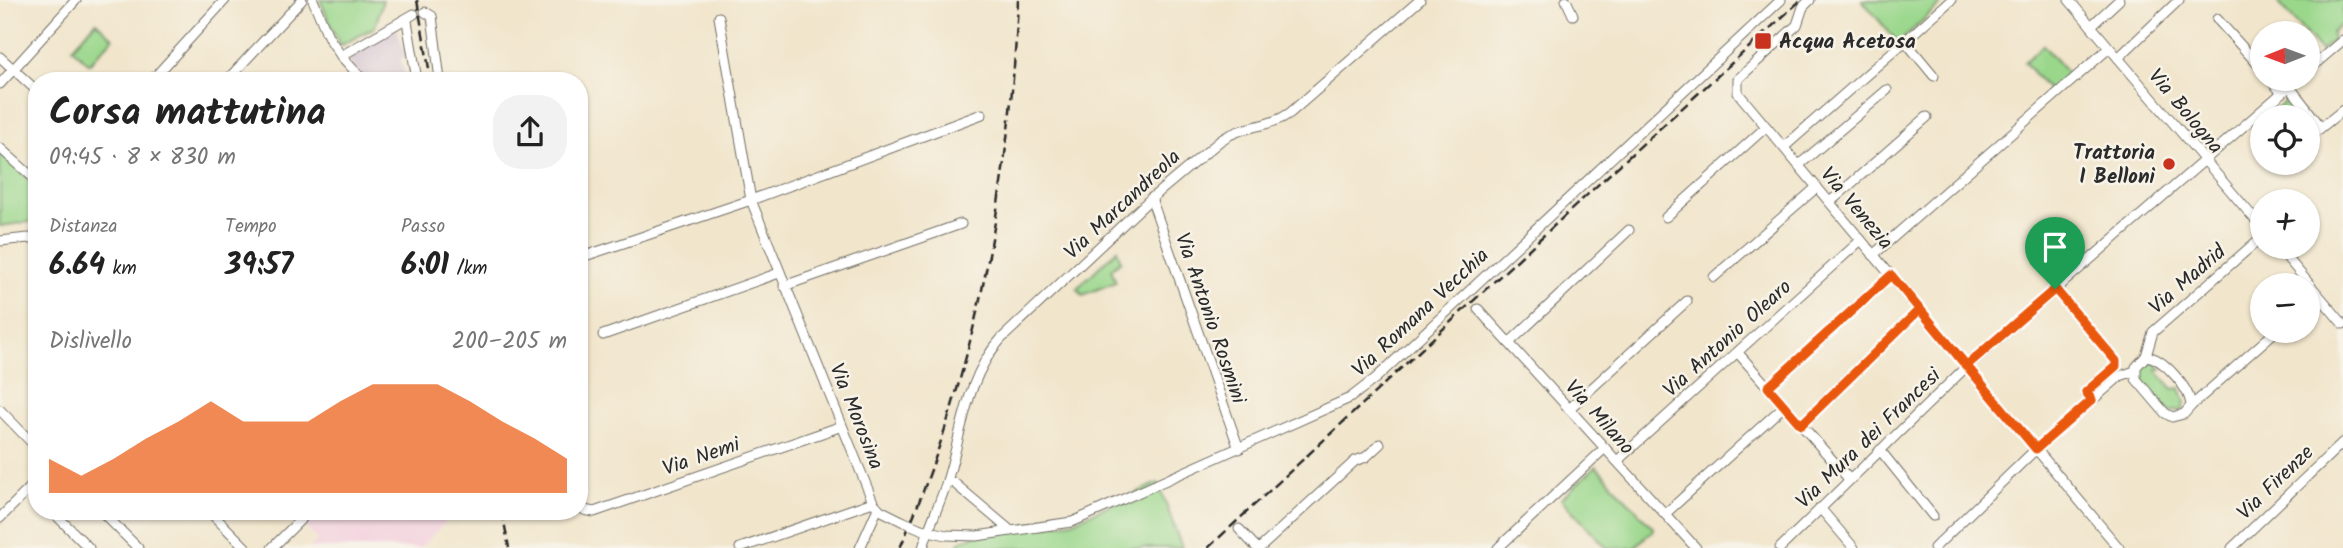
<!DOCTYPE html>
<html lang="it">
<meta charset="utf-8">
<style>
body{margin:0;font-family:Kalam,sans-serif;background:#f2f2f2;color:#222;height:100vh;display:flex;flex-direction:column;font-size:26px;white-space:nowrap}
*{box-sizing:border-box;margin:0}
p{font-size:23px;color:#767676}
.icon{flex:none;width:38px;height:38px;fill:none;stroke:currentColor;stroke-width:2;stroke-linecap:round;stroke-linejoin:round}
.map{position:relative;flex:1;overflow:hidden}
.side{position:absolute;left:28px;top:72px;width:560px;height:448px;display:flex;flex-direction:column;background:#fff;border-radius:28px;box-shadow:0 2px 5px #0004}
.side>*{flex:none}
.needle{width:46px;rotate:269deg}
.tools{position:absolute;left:2250px;top:21px;display:grid;gap:14px}
.tools a{display:grid;place-items:center;width:70px;height:70px;border-radius:50%;background:#fff;box-shadow:0 2px 5px #0004;font-size:35px}
.pin{position:absolute;display:grid;place-items:center;width:60px;height:60px;color:#fff;margin:-72px -30px;border-radius:50% 50% 50% 0;rotate:-45deg;box-shadow:0 0 7px #0007}
.pin .icon{rotate:45deg}
.round{display:grid;place-items:center;flex:none;width:74px;height:74px;border-radius:28px;background:#f2f2f2}
.head{display:flex;align-items:center;justify-content:space-between;height:119px;padding:0 21px}
h1{font-size:38px;font-weight:700;line-height:52px}
.stats{display:grid;grid-template-columns:repeat(3,1fr);gap:10px;height:119px;padding:7px 21px}
.stats div{display:grid;align-content:center}
.stats b{font-size:30px;font-weight:700}
.stats small{font-size:19px;font-weight:400}
.stats p{font-size:19px}
.chart{height:196px;padding:14px 21px}
.chart p{display:flex;justify-content:space-between}
.chart svg{width:100%;height:126px;margin-top:7px;fill:#ea580c;opacity:.7}
.map>svg:first-child{display:block}
.built{fill:#f3cfde}
.industrial{fill:#cfbdce}
.green{fill:#9ad78b;stroke:#62815b;stroke-width:2}
.lines{fill:none;stroke-linecap:round;stroke-linejoin:round}
.minor-casing{stroke:#706c63;stroke-width:11}
.minor{stroke:#fff;stroke-width:9}
.rail{stroke:#2b2b2b;stroke-width:2.5;stroke-dasharray:10 5;stroke-linecap:butt}
.minor-bridge-casing{stroke:#706c63;stroke-width:11;stroke-linecap:butt}
.minor-bridge{stroke:#fff;stroke-width:9}
.route-casing{stroke:#fff;stroke-width:14}
.route{stroke:#ea580c;stroke-width:9}
.poi-dot{fill:#c8321e;stroke:#f7f3e8;stroke-width:2.5}
.labels{text-anchor:middle;stroke-width:5;stroke-linejoin:round;paint-order:stroke}
.poi-label{font-size:21px;font-weight:bold;fill:#2b2b2b;stroke:#f7f3e8;text-anchor:start}
.street-label{font-size:21px;fill:#2b2b2b;stroke:#f7f3e8}
</style>
<div class="map">
<svg width="2343" height="548" viewBox="0 0 2343 548">
<rect width="100%" height="100%" fill="#f7f3e8"/>
<filter id="ink" filterUnits="userSpaceOnUse"><feTurbulence type="fractalNoise" baseFrequency=".0143" numOctaves="2"/><feDisplacementMap in="SourceGraphic" scale="14" xChannelSelector="R" yChannelSelector="G"/><feConvolveMatrix kernelMatrix="1 2 1 2 8 2 1 2 1" color-interpolation-filters="sRGB"/></filter>
<filter id="wash" filterUnits="userSpaceOnUse"><feTurbulence type="fractalNoise" baseFrequency=".00686" numOctaves="4" result="noise"/><feDisplacementMap in="SourceGraphic" scale="28" xChannelSelector="R" yChannelSelector="G"/><feGaussianBlur stdDeviation="1.57" result="paint"/><feColorMatrix in="noise" values="0 0 0 0 0 0 0 0 0 0 0 0 0 0 0 0 0 1.4 0 .05"/><feComposite in="paint" operator="in"/></filter>
<g filter="url(#wash)">
<rect width="100%" height="100%" fill="#f1e5cb"/>
<path class="built" d="M315 511H435L446 522 419 548H310L318 540 302 524Z"/>
<path class="industrial" d="M396 27 406 57 400 59 407 80H365L346 58Z"/>
<g class="green">
<path d="M320 0H383L375 27 340 46Z"/>
<path d="M1862 0H1945L1898 43Z"/>
<path d="M2276 0H2343V23L2332 33 2333 40 2321 51Z"/>
<path d="M96 22 113 38 89 64 72 48Z"/>
<path d="M2043 45 2069 75 2050 92 2024 62Z"/>
<path d="M2288 99 2304 117H2266Z"/>
<path d="M0 151 37 187V221L0 226Z"/>
<path d="M1117 250 1121 261 1111 269 1116 282 1083 295 1077 288Z"/>
<path d="M2153 362 2162 369 2156 370 2173 389 2180 388 2185 402 2183 410 2168 412 2140 378 2142 363Z"/>
<path d="M1596 466 1654 529 1634 548H1607L1561 499Z"/>
<path d="M1158 483 1182 548H959L958 543 972 536 1072 522Z"/>
</g>
</g>
<g filter="url(#ink)">
<g class="lines">
<defs>
<g id="minor">
<path d="M313 0 328 36 341 56 414 14"/>
<path d="M1566 0 1573 15"/>
<path d="M1810 0 1803 7 1797 25 1738 79V93L2119 548"/>
<path d="M2069 0 2263 229"/>
<path d="M425 12 432 16 440 80"/>
<path d="M719 17 751 200 982 114"/>
<path d="M2217 19 2263 70"/>
<path d="M407 21 417 80"/>
<path d="M2091 26 2119 0"/>
<path d="M341 56 363 80"/>
<path d="M0 57 37 91"/>
<path d="M2118 58 2179 0"/>
<path d="M2308 70 2343 40"/>
<path d="M1934 76 1905 41 1951 0"/>
<path d="M2270 79 2282 93"/>
<path d="M152 80 225 0"/>
<path d="M227 80 302 0"/>
<path d="M0 84 76 0"/>
<path d="M2289 86 2321 127"/>
<path d="M2308 138 2343 110"/>
<path d="M1784 147 1905 41"/>
<path d="M0 148 37 181"/>
<path d="M1799 165 1887 90"/>
<path d="M1151 198 1239 449"/>
<path d="M1830 202 1927 117"/>
<path d="M1666 217 1766 127"/>
<path d="M0 241 28 238 37 241"/>
<path d="M2278 247 2343 324"/>
<path d="M1873 255 2109 48"/>
<path d="M579 258 751 200 873 502 880 510 902 521"/>
<path d="M1714 277 1817 187"/>
<path d="M784 286 961 224"/>
<path d="M2055 289 2116 361 2114 368 2086 392 2092 400"/>
<path d="M1478 309 1696 548"/>
<path d="M603 335 779 273"/>
<path d="M1509 343 1629 230"/>
<path d="M1738 353 1849 479"/>
<path d="M2146 356C2164 358 2190 389 2191 406L2184 414 2172 417 2165 413 2136 379V367Z"/>
<path d="M2146 356 2153 332 2263 236"/>
<path d="M1768 388 1891 275"/>
<path d="M2191 406 2276 331"/>
<path d="M1569 409 1687 301"/>
<path d="M0 410 37 448"/>
<path d="M1801 425 1920 309"/>
<path d="M1880 450 1933 516"/>
<path d="M1617 461 1861 240"/>
<path d="M947 481 954 483 1011 531"/>
<path d="M579 499 584 510 594 512 842 426"/>
<path d="M1820 508 1854 548"/>
<path d="M52 511 89 548"/>
<path d="M101 511 138 548"/>
<path d="M209 511 246 548"/>
<path d="M1665 514 1784 406"/>
<path d="M0 518 37 481"/>
<path d="M921 529 946 535 977 536 1072 522 1350 398 1376 378 1781 0"/>
<path d="M1239 529 1257 548"/>
<path d="M272 548 309 511"/>
<path d="M740 548 873 502"/>
<path d="M860 548 878 508"/>
<path d="M923 548C929 525 940 504 947 481 962 434 966 377 1001 339L1147 202 1221 140C1242 125 1269 128 1290 113L1420 0"/>
<path d="M1260 548 1355 461 1366 457 1380 444"/>
<path d="M1498 548 1605 448"/>
<path d="M1780 548 1966 367 2298 79"/>
<path d="M1934 548 2036 449 2120 376 2135 371"/>
<path d="M2232 548 2343 442"/>
</g>
</defs>
<use href="#minor" class="minor-casing"/>
<use href="#minor" class="minor"/>
<g class="rail">
<path d="M417 0 431 80"/>
<path d="M502 511 509 548"/>
<path d="M900 548C975 376 1010 187 1018 0"/>
<path d="M1208 548 1602 181 1801 0"/>
</g>
<defs>
<path id="minor-bridge" d="M902 521 921 529"/>
</defs>
<use href="#minor-bridge" class="minor-bridge-casing"/>
<use href="#minor-bridge" class="minor-bridge"/>
</g>
</g>
<g class="lines" filter="url(#ink)">
<defs>
<path id="route" d="M2055 289 1966 366 1920 309 1801 425 1768 387 1891 275C1940 333 1987 391 2036 449L2092 400 2086 392 2116 366V361L2055 289"/>
</defs>
<use href="#route" class="route-casing"/>
<use href="#route" class="route"/>
</g>
<g class="poi-dot">
<rect x="1754" y="32" width="18" height="18" rx="3.5"/>
<circle cx="2169" cy="164" r="7"/>
</g>
<g class="labels">
<g class="poi-label">
<text x="1779" y="48">Acqua Acetosa</text>
<text x="2155" y="159" text-anchor="end">Trattoria<tspan x="2155" dy="24">I Belloni</tspan></text>
</g>
<g class="street-label">
<text transform="translate(2186 111) rotate(50)" y="7">Via Bologna</text>
<text transform="translate(1122 204) rotate(-43)" y="7">Via Marcandreola</text>
<text transform="translate(1857 208) rotate(50)" y="7">Via Venezia</text>
<text transform="translate(2187 279) rotate(-41)" y="7">Via Madrid</text>
<text transform="translate(1420 312) rotate(-43)" y="7">Via Romana Vecchia</text>
<text transform="translate(1211 318) rotate(71)" y="7">Via Antonio Rosmini</text>
<text transform="translate(1727 338) rotate(-42)" y="7">Via Antonio Olearo</text>
<text transform="translate(857 416) rotate(68)" y="7">Via Morosina</text>
<text transform="translate(1600 417) rotate(48)" y="7">Via Milano</text>
<text transform="translate(1868 438) rotate(-44)" y="7">Via Mura dei Francesi</text>
<text transform="translate(701 456) rotate(-19)" y="7">Via Nemi</text>
<text transform="translate(2275 482) rotate(-44)" y="7">Via Firenze</text>
</g>
</g>
</svg>
<div class="tools">
<a><svg class="needle" viewBox="-14 -14 28 28"><path d="M0-13l5 13h-10z" fill="#e53935"/><path d="M0 13l5-13h-10z" fill="#767676"/></svg></a>
<a><svg class="icon" aria-label="locate" viewBox="0 0 24 24"><circle cx="12" cy="12" r="6"/><path d="M12 2v4M12 18v4M2 12h4M18 12h4"/></svg></a>
<a>+</a>
<a>−</a>
</div>
<div class="pin" style="left:2055px;top:289px;background:#1e9e55"><svg class="icon" aria-label="arrive" viewBox="0 0 24 24"><path d="M6 21V4h12l-3 4 3 4H6"/></svg></div>
<section class="side">
<div class="head"><div><h1>Corsa mattutina</h1><p>09:45 · 8 × 830 m</p></div><a class="round"><svg class="icon" aria-label="share" viewBox="0 0 24 24"><path d="M12 15V3M7 8l5-5 5 5M5 13v7h14v-7"/></svg></a></div>
<div class="stats">
<div><p>Distanza</p><b>6.64<small> km</small></b></div>
<div><p>Tempo</p><b>39:57</b></div>
<div><p>Passo</p><b>6:01<small> /km</small></b></div>
</div>
<div class="chart"><p><span>Dislivello</span>200–205 m</p>
<svg viewBox="0 0 160 44" preserveAspectRatio="none"><path d="M0 44V32L10 38L20 32L30 25L40 19L50 12L60 19L70 19L80 19L90 12L100 6L110 6L120 6L130 12L140 19L150 25L160 32V44z"/></svg>
</div>
</section>
</div>
